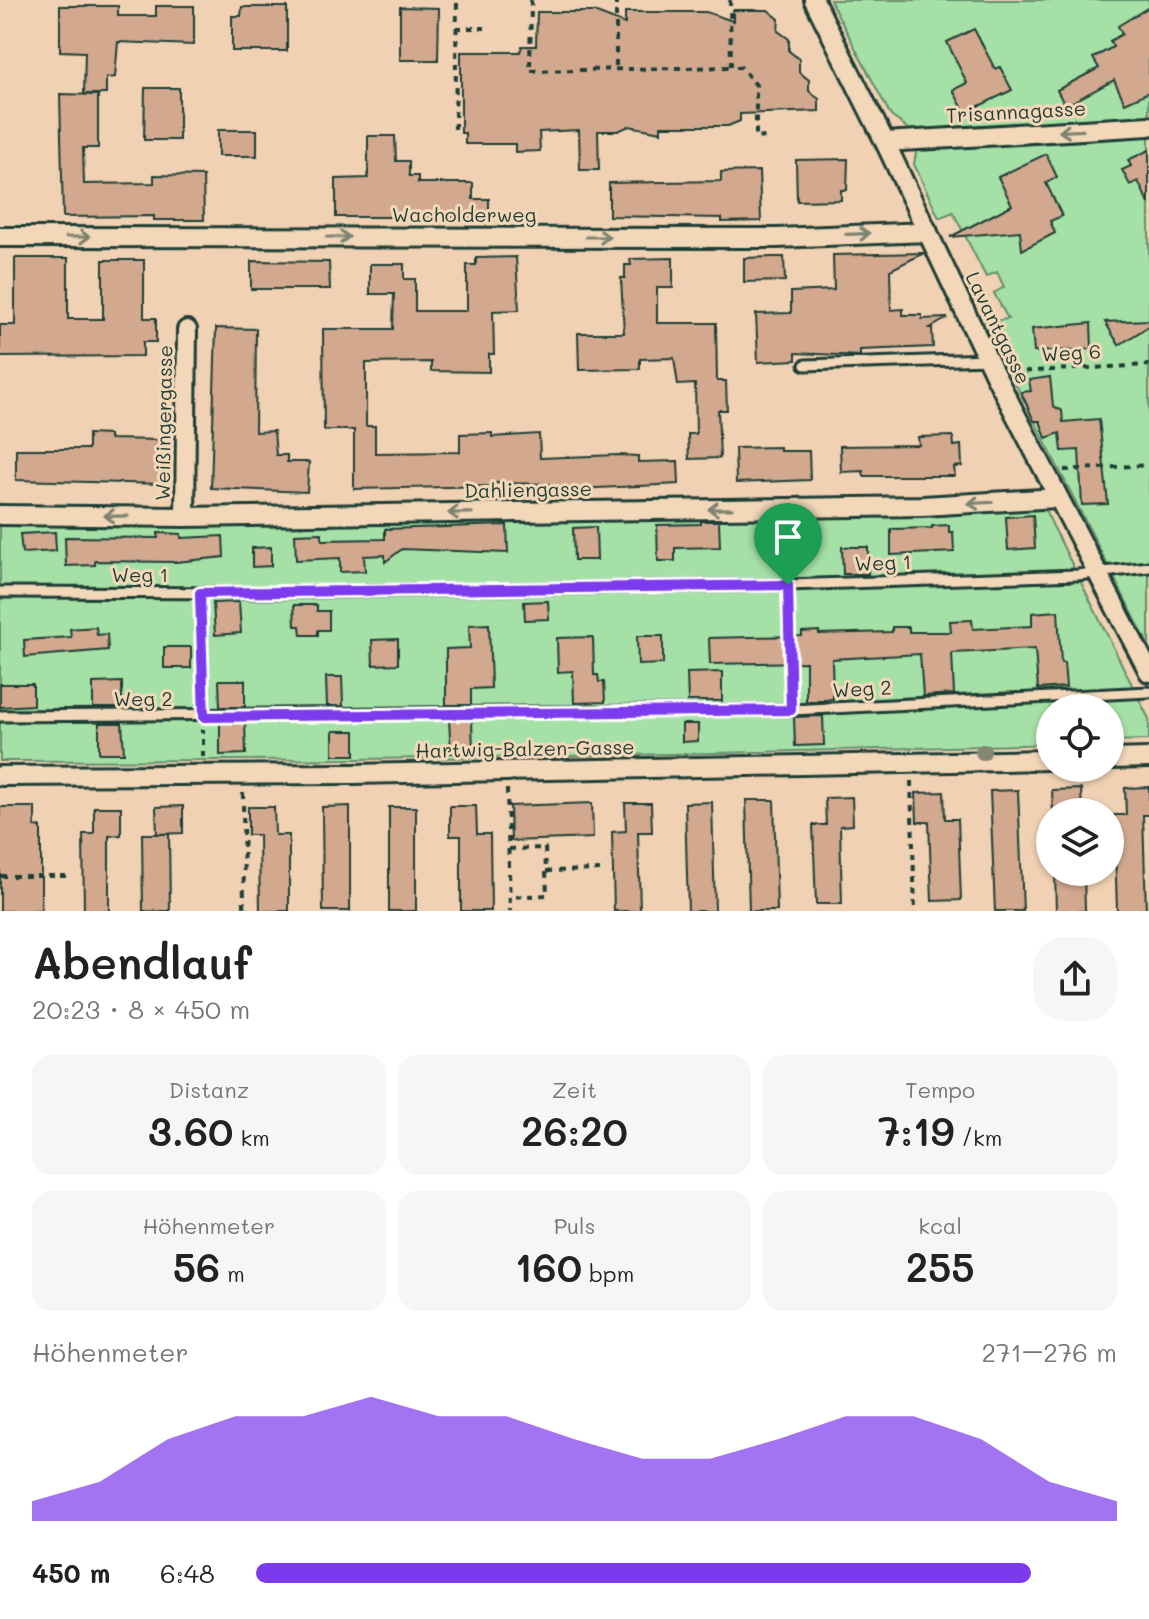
<!DOCTYPE html>
<html lang="de">
<meta charset="utf-8">
<style>
body{margin:0;font-family:Mali,sans-serif;background:#f6f6f6;color:#222;height:100vh;display:flex;flex-direction:column;font-size:30px;white-space:nowrap}
*{box-sizing:border-box;margin:0}
p{font-size:26px;color:#767676}
.icon{flex:none;width:44px;height:44px;fill:none;stroke:currentColor;stroke-width:2;stroke-linecap:round;stroke-linejoin:round}
.map{position:relative;height:911px;overflow:hidden}
.drawer{display:flex;flex-direction:column;background:#fff;flex:1}
.drawer>*{flex:none}
.controls{position:absolute;left:1036px;top:694px;display:grid;gap:16px}
.controls a{display:grid;place-items:center;width:88px;height:88px;border-radius:50%;background:#fff;box-shadow:0 2px 6px #0004;font-size:40px}
.pin{position:absolute;display:grid;place-items:center;width:68px;height:68px;color:#fff;margin:-82px -34px;border-radius:50% 50% 50% 0;rotate:-45deg;box-shadow:0 0 8px #0007}
.pin .icon{rotate:45deg}
.round{display:grid;place-items:center;flex:none;width:84px;height:84px;border-radius:32px;background:#f6f6f6}
.head{display:flex;align-items:center;justify-content:space-between;height:136px;padding:0 32px}
h1{font-size:44px;font-weight:600;line-height:60px}
.stats{display:grid;grid-template-columns:repeat(3,1fr);gap:12px;height:136px;padding:8px 32px}
.stats div{display:grid;align-content:center;border-radius:20px;background:#f6f6f6;text-align:center}
.stats b{font-size:40px;font-weight:600}
.stats small{font-size:22px;font-weight:400}
.stats p{font-size:22px}
.chart{height:224px;padding:16px 32px}
.chart p{display:flex;justify-content:space-between}
.chart svg{width:100%;height:144px;margin-top:8px;fill:#7c3aed;opacity:.7}
ul{padding:0 32px;list-style:none;font-size:26px}
li{display:grid;grid-template-columns:128px 96px 1fr;align-items:center;height:60px}
li i{height:20px;border-radius:10px;background:#7c3aed}
.map>svg:first-child{display:block}
.green{fill:#a5e0a6;stroke:#628e6d;stroke-width:2}
.building{fill:#d2a98f;stroke:#1f3d34;stroke-width:2}
.lines{fill:none;stroke-linecap:round;stroke-linejoin:round}
.service-casing{stroke:#1f3d34;stroke-width:15}
.minor-casing{stroke:#1f3d34;stroke-width:24}
.path{stroke:#1f3d34;stroke-width:4;stroke-dasharray:6 6;stroke-linecap:butt}
.service{stroke:#f2d7b9;stroke-width:9}
.minor{stroke:#f2d7b9;stroke-width:18}
.tree{fill:#848873}
.oneway{stroke:#7e8270}
.route-casing{stroke:#fff;stroke-width:16}
.route{stroke:#7c3aed;stroke-width:10}
.labels{text-anchor:middle;stroke-width:6;stroke-linejoin:round;paint-order:stroke}
.street-label{font-size:20px;fill:#1f3d34;stroke:#f2d7b9}
</style>
<div class="map">
<svg width="1149" height="911" viewBox="0 0 1149 911">
<rect width="100%" height="100%" fill="#f0d1b3"/>
<filter id="ink" filterUnits="userSpaceOnUse"><feTurbulence type="fractalNoise" baseFrequency=".0125" numOctaves="2"/><feDisplacementMap in="SourceGraphic" scale="16" xChannelSelector="R" yChannelSelector="G"/><feConvolveMatrix kernelMatrix="1 2 1 2 8 2 1 2 1" color-interpolation-filters="sRGB"/></filter>
<g filter="url(#ink)">
<g class="green">
<path d="M830 0H1149V116L910 130 891 116Z"/>
<path d="M1149 132V646L984 322 1008 319 994 293 1004 287 997 272 986 277 953 212 939 218 914 164 917 148Z"/>
<path d="M1045 510 1149 719V740L1110 741V708H1050V744C700 755 350 761 0 761V520Z"/>
</g>
<g class="building">
<path d="M60 6H118V16H156V6H194V45L118 42 115 77 106 78V94H84L85 52 60 51Z"/>
<path d="M242 7H287V51H232V16H241Z"/>
<path d="M400 7 439 8 438 60H400Z"/>
<path d="M1149 7V92L1125 103 1114 80 1065 106 1057 90 1099 68 1093 58 1113 47 1110 41 1122 34 1118 26Z"/>
<path d="M733 10H768L779 19 778 31 789 39V51L799 59V72L809 80V91L819 99V111L740 114V121L728 126H661V132L629 126 618 131H598L599 170H580L579 130 539 132 540 151 515 152V144H465V133H461V52H520L522 46H536L537 12H594L625 24V12H706L733 21Z"/>
<path d="M974 29 995 69 1000 67 1012 90 965 113 953 90 967 83 947 42Z"/>
<path d="M145 88H179V140H144Z"/>
<path d="M60 94 98 95V148H83L84 184 154 183V175L203 176 204 220H154V216L63 217Z"/>
<rect x="218" y="130" width="39" height="26"/>
<path d="M368 136H395L396 161H409V176H418V183H473V199H489V217H336V179L368 178Z"/>
<path d="M1149 150V204L1138 181 1130 185 1122 170 1131 166 1128 160Z"/>
<path d="M1046 154 1057 177 1046 183 1062 216 1050 221 1055 233 1022 250 1020 231 950 237 1012 205 998 177Z"/>
<path d="M848 159 847 190H841V200L797 201 796 160Z"/>
<path d="M759 171 761 221 722 222V218L609 216V183L721 181V172Z"/>
<path d="M924 253 890 270 891 310 903 309V315H922V319L948 318 930 328H932L933 347 860 350V356L796 353V360L758 362 756 314 791 313V292L834 290 833 255Z"/>
<path d="M516 257 519 310 493 311 494 354H489V372L431 371V362L366 363V426H375V453L460 452V434L492 433V437L539 434 540 458 618 455 638 456V462L678 461 679 484 557 490V487L549 488V484L494 483V486L354 489V430H324L323 329H393L394 294H370V264H404V279H415V311H467V265H476V258Z"/>
<path d="M773 257H784L785 281 744 282V258Z"/>
<path d="M15 258H68V319H103V260H144V318H156V342H143V356L0 357V325H15Z"/>
<path d="M673 258V288H657V323H716L717 381H726L727 410H718L720 458 689 459 688 434H696L695 384 678 385 674 358 640 359V369L579 370 578 333H624L621 278H625V265H631L630 259Z"/>
<path d="M251 261 329 262 330 289H251Z"/>
<path d="M1149 320V326L1119 345 1105 322Z"/>
<path d="M1091 323 1092 349 1034 352 1032 329Z"/>
<path d="M216 328 256 329 255 432 274 431 276 455H287V462H309L307 492 211 488Z"/>
<path d="M1050 377 1053 406 1062 411 1063 422 1099 419 1108 504 1082 505 1079 450 1062 451 1060 433 1046 438 1040 421H1034L1021 392 1031 391 1029 380Z"/>
<path d="M88 434 109 435V439L162 440V484L16 480V449H88Z"/>
<path d="M953 436 954 446 961 445 962 466 954 467 955 476H864L863 471 841 472 840 446 919 445 918 437Z"/>
<path d="M780 447V451H809L810 480 736 483 735 448Z"/>
<path d="M1033 515 1035 548 1008 550 1006 517Z"/>
<path d="M787 520H810L811 551H788Z"/>
<path d="M701 521H719L720 547 675 548V561H658L657 525 701 524Z"/>
<path d="M507 525 508 553 402 549 385 562V555L364 556 365 571 340 572V558L296 560 295 534 322 533V540L385 539V529Z"/>
<path d="M949 525V532H953L954 552 891 555V529L932 528V526Z"/>
<path d="M596 527 597 560H574L573 528Z"/>
<path d="M55 532 56 551 22 553 20 534Z"/>
<path d="M158 533 181 534V538L223 536 224 557 176 562 95 561V565L66 566 65 537 158 538Z"/>
<path d="M271 547V566L252 567V548Z"/>
<path d="M842 547H868V574H843Z"/>
<path d="M548 601 549 619 525 620 524 602Z"/>
<path d="M239 602 241 633 215 635 213 603Z"/>
<path d="M294 605H317V611H329V630H318V635H301L300 626H295Z"/>
<path d="M1058 611 1061 663H1064L1066 687 1038 689 1035 649 952 653 954 694 923 696 920 654 832 659 833 699 806 702V662L710 664 709 638 802 636V632L819 631V634L892 632V627H909V632H951L950 621 972 620 973 629 1032 626V613Z"/>
<path d="M489 624 491 688 471 689V705H446V649L470 648 469 625Z"/>
<path d="M96 627 97 635 107 634 108 650 25 657 24 640 71 637 70 629Z"/>
<path d="M637 636H663V664L638 665Z"/>
<path d="M593 637 594 675H598L599 682H604L605 702 574 703 573 671 558 672 557 638Z"/>
<path d="M398 639V664L373 665 372 640Z"/>
<rect x="164" y="647" width="27" height="21"/>
<path d="M722 672V701H688L687 673Z"/>
<path d="M326 677H342L343 706H327Z"/>
<path d="M219 680H245V707H220Z"/>
<path d="M122 682V708H93V683Z"/>
<path d="M0 684H33V705L0 707Z"/>
<path d="M823 716 824 745 795 746 794 717Z"/>
<path d="M449 720H472L473 752 451 753Z"/>
<path d="M220 722H245L246 754 220 755Z"/>
<path d="M99 723H122L124 753H99Z"/>
<path d="M682 724H698V741L682 742Z"/>
<rect x="333" y="731" width="22" height="24"/>
<path d="M1149 787V815H1143L1146 911H1117L1114 815H1126L1125 788Z"/>
<path d="M1081 789 1082 812H1053L1052 790Z"/>
<path d="M1018 790 1023 911H995L990 791Z"/>
<path d="M944 792 945 819H958L961 900 932 901 929 822H917L916 793Z"/>
<path d="M852 797 853 825 840 826 842 904H816L813 825H826L825 798Z"/>
<path d="M746 800H774L777 911H749Z"/>
<path d="M712 802 715 911H688L685 803Z"/>
<path d="M592 803 593 838 511 841 510 806Z"/>
<path d="M625 803H651L652 832H638L640 911H614L612 832 626 831Z"/>
<path d="M183 806V833L157 834 156 807Z"/>
<path d="M350 806V911H323L322 807Z"/>
<path d="M450 806H476L477 834H490L491 911H461V836H450Z"/>
<path d="M0 807H35V827H41V911H0Z"/>
<path d="M94 807H121V835L109 836V911H84L83 834H94Z"/>
<path d="M248 807H274L275 835H289V911H260L259 835H248Z"/>
<rect x="389" y="807" width="27" height="104"/>
<path d="M142 834H169L170 911H143Z"/>
<path d="M1055 872H1084L1085 911H1056Z"/>
</g>
<g class="lines">
<defs>
<g id="service">
<path d="M805 365 988 359"/>
<path d="M0 592 257 593 788 585 1077 575 1149 567"/>
<path d="M0 716 791 710 1149 692"/>
</g>
<g id="minor">
<path d="M814 0 885 142 994 373 1149 672"/>
<path d="M885 142 1149 126"/>
<path d="M0 237 776 238 928 232"/>
<path d="M0 515 185 517 923 506 1057 498"/>
<path d="M185 517 187 330"/>
<path d="M1110 759 1149 758"/>
<path d="M0 776 352 774 1050 760"/>
</g>
</defs>
<use href="#service" class="service-casing"/>
<use href="#minor" class="minor-casing"/>
<g class="path">
<path d="M531 0 530 71 731 67"/>
<path d="M616 0V69"/>
<path d="M730 0 731 67H741L756 85V138L765 137"/>
<path d="M456 28H485"/>
<path d="M455 129 457 0"/>
<path d="M1013 372 1149 365"/>
<path d="M1064 470 1149 465"/>
<path d="M789 597 791 696"/>
<path d="M201 605 203 701"/>
<path d="M203 757V729"/>
<path d="M911 781 915 911"/>
<path d="M507 789 510 911"/>
<path d="M243 793 244 911"/>
<path d="M509 849 545 848 547 895 510 897"/>
<path d="M546 871 606 870"/>
<path d="M0 876H71"/>
</g>
<use href="#service" class="service"/>
<use href="#minor" class="minor"/>
</g>
<circle class="tree" cx="983" cy="752" r="8"/>
<defs><path id="oneway-shaft" d="M-6 0H5M1.5-3L5.5 0L1.5 3" fill="none" stroke-width="1.6" stroke-linecap="round" stroke-linejoin="round" transform="scale(2)"/></defs>
<g class="oneway">
<use href="#oneway-shaft" transform="translate(1071 131) rotate(177)"/>
<use href="#oneway-shaft" transform="translate(858 234) rotate(-2)"/>
<use href="#oneway-shaft" transform="translate(78 237)"/>
<use href="#oneway-shaft" transform="translate(338 237)"/>
<use href="#oneway-shaft" transform="translate(598 237)"/>
<use href="#oneway-shaft" transform="translate(980 503) rotate(177)"/>
<use href="#oneway-shaft" transform="translate(720 509) rotate(179)"/>
<use href="#oneway-shaft" transform="translate(460 513) rotate(179)"/>
<use href="#oneway-shaft" transform="translate(116 516) rotate(-179)"/>
</g>
</g>
<g class="lines" filter="url(#ink)">
<defs>
<path id="route" d="M788 585 791 710 204 717 200 593Z"/>
</defs>
<use href="#route" class="route-casing"/>
<use href="#route" class="route"/>
</g>
<g class="labels">
<g class="street-label">
<text transform="translate(1016 112) rotate(-3)" y="7">Trisannagasse</text>
<text x="464" y="222">Wacholderweg</text>
<text transform="translate(998 328) rotate(64)" y="7">Lavantgasse</text>
<text transform="translate(1071 353) rotate(-3)" y="7">Weg 6</text>
<text transform="translate(164 423) rotate(-89)" y="7">Weißingergasse</text>
<text transform="translate(528 490) rotate(-1)" y="7">Dahliengasse</text>
<text transform="translate(883 563) rotate(-2)" y="7">Weg 1</text>
<text x="140" y="582">Weg 1</text>
<text transform="translate(862 689) rotate(-3)" y="7">Weg 2</text>
<text x="143" y="706">Weg 2</text>
<text transform="translate(525 749) rotate(-1)" y="7">Hartwig-Balzen-Gasse</text>
</g>
</g>
</svg>
<div class="controls">
<a><svg class="icon" aria-label="locate" viewBox="0 0 24 24"><circle cx="12" cy="12" r="6"/><path d="M12 2v4M12 18v4M2 12h4M18 12h4"/></svg></a>
<a><svg class="icon" aria-label="layers" viewBox="0 0 24 24"><path d="M12 4l9 5-9 5-9-5zM3 14l9 5 9-5"/></svg></a>
</div>
<div class="pin" style="left:788px;top:585px;background:#1e9e55"><svg class="icon" aria-label="arrive" viewBox="0 0 24 24"><path d="M6 21V4h12l-3 4 3 4H6"/></svg></div>
</div>
<section class="drawer">
<div class="head"><div><h1>Abendlauf</h1><p>20:23 · 8 × 450 m</p></div><a class="round"><svg class="icon" aria-label="share" viewBox="0 0 24 24"><path d="M12 15V3M7 8l5-5 5 5M5 13v7h14v-7"/></svg></a></div>
<div class="stats">
<div><p>Distanz</p><b>3.60<small> km</small></b></div>
<div><p>Zeit</p><b>26:20</b></div>
<div><p>Tempo</p><b>7:19<small> /km</small></b></div>
</div>
<div class="stats">
<div><p>Höhenmeter</p><b>56<small> m</small></b></div>
<div><p>Puls</p><b>160<small> bpm</small></b></div>
<div><p>kcal</p><b>255</b></div>
</div>
<div class="chart"><p><span>Höhenmeter</span>271–276 m</p>
<svg viewBox="0 0 160 44" preserveAspectRatio="none"><path d="M0 44V38L10 32L20 19L30 12L40 12L50 6L60 12L70 12L80 19L90 25L100 25L110 19L120 12L130 12L140 19L150 32L160 38V44z"/></svg>
</div>
<ul>
<li><b>450 m</b>6:48<i style="width:90%"></i></li>
</ul>
</section>
